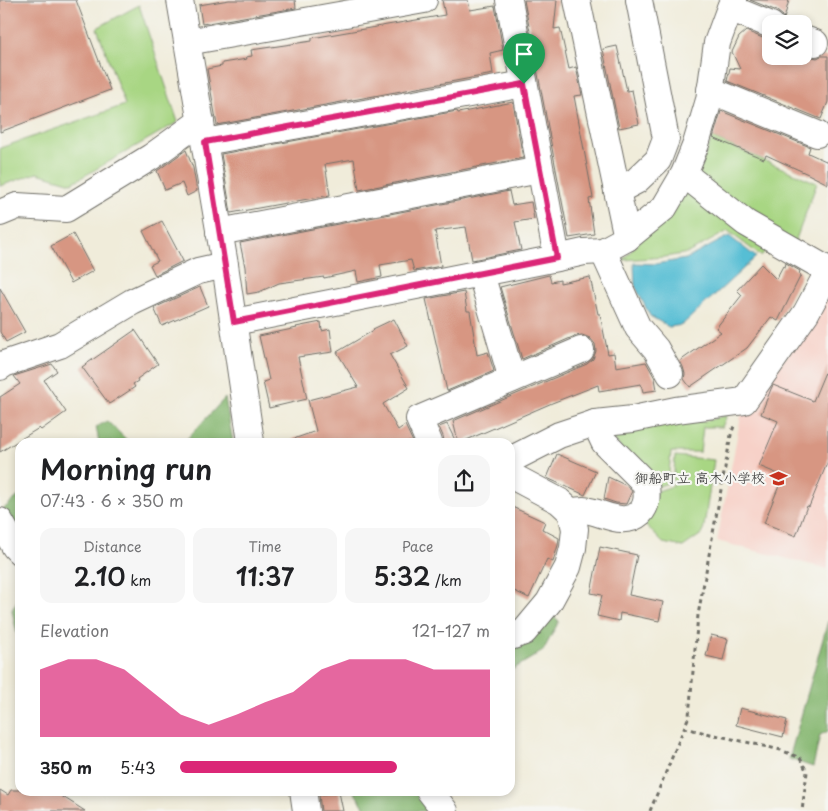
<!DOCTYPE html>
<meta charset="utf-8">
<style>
body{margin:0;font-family:"Playpen Sans","Klee One",sans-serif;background:#f6f6f6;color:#202124;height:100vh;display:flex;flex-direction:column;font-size:19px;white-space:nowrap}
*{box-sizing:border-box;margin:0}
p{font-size:16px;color:#757577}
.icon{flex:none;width:28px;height:28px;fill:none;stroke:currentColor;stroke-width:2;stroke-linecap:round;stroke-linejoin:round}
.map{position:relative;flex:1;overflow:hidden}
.details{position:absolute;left:15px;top:438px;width:500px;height:358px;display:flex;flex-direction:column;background:#fff;border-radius:15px;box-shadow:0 2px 8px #0003}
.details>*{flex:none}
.fabs{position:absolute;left:762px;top:15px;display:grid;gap:10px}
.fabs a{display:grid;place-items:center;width:50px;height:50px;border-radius:10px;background:#fff;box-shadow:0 2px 8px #0003;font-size:25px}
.pin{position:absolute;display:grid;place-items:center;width:42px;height:42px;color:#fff;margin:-51px -21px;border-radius:50% 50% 50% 0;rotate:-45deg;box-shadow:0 0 5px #0007}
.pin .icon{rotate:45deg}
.round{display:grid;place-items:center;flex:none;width:52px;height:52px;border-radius:15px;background:#f6f6f6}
.overview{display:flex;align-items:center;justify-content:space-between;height:85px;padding:0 25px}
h1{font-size:28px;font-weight:600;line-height:38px}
.stats{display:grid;grid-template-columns:repeat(3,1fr);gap:8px;height:85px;padding:5px 25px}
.stats div{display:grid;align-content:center;border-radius:12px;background:#f6f6f6;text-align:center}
.stats b{font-size:25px;font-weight:600}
.stats small{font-size:14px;font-weight:400}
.stats p{font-size:14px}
.chart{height:140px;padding:10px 25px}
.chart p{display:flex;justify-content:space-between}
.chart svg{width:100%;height:90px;margin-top:5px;fill:#db2777;opacity:.7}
ul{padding:0 25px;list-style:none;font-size:16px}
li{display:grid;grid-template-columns:80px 60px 1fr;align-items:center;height:38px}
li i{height:12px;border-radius:6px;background:#db2777}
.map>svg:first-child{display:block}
.built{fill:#f7d1c8}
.green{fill:#a8d683;stroke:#6a8057}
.forest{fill:#86b771;stroke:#58714e}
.water{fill:#56bed4;stroke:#407480}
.building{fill:#d79682}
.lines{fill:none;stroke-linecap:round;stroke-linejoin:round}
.minor-casing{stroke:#706f68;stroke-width:28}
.path{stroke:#706f68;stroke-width:3;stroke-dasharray:4 4;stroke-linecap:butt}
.minor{stroke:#fff;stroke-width:26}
.route-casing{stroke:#fff;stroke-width:10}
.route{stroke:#db2777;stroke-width:6}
.labels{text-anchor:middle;stroke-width:4.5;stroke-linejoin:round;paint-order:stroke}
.poi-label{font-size:14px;fill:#2b2b2b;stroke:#f6f6f2;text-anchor:end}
</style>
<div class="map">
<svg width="828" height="811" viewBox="0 0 828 811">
<rect width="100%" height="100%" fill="#f6f6f2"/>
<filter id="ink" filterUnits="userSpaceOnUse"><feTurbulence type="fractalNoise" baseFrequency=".02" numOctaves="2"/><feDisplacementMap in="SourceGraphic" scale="10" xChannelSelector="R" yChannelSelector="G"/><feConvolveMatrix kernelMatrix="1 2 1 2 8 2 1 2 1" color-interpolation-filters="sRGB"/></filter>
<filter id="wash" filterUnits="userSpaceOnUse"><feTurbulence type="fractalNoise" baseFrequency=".0096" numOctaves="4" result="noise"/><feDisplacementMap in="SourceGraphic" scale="20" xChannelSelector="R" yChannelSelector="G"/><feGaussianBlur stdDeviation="1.12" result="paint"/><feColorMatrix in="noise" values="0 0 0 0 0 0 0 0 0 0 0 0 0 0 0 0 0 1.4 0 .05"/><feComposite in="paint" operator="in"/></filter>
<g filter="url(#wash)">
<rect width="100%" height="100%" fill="#f0ecda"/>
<path class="built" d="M828 285V569L717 541 741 416 806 331Z"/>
<g class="green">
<path d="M139 5 178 122 72 183 37 173 0 186V148L125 105 97 28Z"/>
<path d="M712 138 817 183 795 242 769 247 761 256 728 231 688 253 665 257 623 260 697 176Z"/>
<path d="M727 415 722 427H703L700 452H671L668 483 651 489 605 427 706 421Z"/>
<path d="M675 456 714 460 703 533 683 547 663 543 641 520 657 491 673 486Z"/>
</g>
<g class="forest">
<path d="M225 398 233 442H184Z"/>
<path d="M107 421 129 442H99L96 427Z"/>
<path d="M20 495V570L0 540 1 511Z"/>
<path d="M20 595V634H17L12 610Z"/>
<path d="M548 612 559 621 543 651 510 671V646Z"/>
<path d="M828 621V731L820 735 813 767 789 759Z"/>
<path d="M315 790H353L316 795Z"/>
<path d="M353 790H416L433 811H367Z"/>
</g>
<path class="water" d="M729 236 756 257 682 325 669 327 650 316 635 286 634 263 655 264 686 259Z"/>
<g id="blocks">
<g class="building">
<path d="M0 0H76L110 90 0 132Z"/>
<path d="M229 0H295L296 8 202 24 199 5Z"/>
<path d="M442 0H468L470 10 495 6 503 50 490 53 493 74 217 125 207 69 222 66V63L247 59 246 57 252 56 251 50 312 41V38L335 34 445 15Z"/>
<path d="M524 0H557L554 29 560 28 569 69 576 67 582 95 574 96 593 198 589 199 594 234 569 238Z"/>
<path d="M750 0H789L784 19 783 16 777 11Z"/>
<path d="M746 31 765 39 771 40V56H808L817 58 821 56H828V102L821 119 727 81 730 68 740 69 732 52 739 37Z"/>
<path d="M617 46 627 91 632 90 639 124 619 128 603 49Z"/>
<path d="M513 102 523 158 359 190 354 159 325 164 330 195 231 213 221 154 457 111 458 113Z"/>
<path d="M721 111 810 147 808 153 828 162V184L808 174 766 155 764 159 713 138Z"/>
<path d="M186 150 193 168 197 191 187 196 182 183 165 190 157 171Z"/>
<path d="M509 191 512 205 531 202 534 219 515 222 521 250 472 260 466 227 450 229 435 231 441 266 414 271 411 260 380 265 382 277 358 282 356 271 324 278V277L279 283 259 292 247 294 245 267 240 243Z"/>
<path d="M162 221 183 261 155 275 150 265 158 261 143 231Z"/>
<path d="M73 234 93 271 71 283 51 246Z"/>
<path d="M786 263 800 271 799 274 801 275 778 321 771 317 747 348 690 387 684 379 685 374 683 367 680 361 721 332 716 328 742 295 737 290 761 264 776 279 783 266 785 267Z"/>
<path d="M549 275 551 282 560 280V283L590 277 598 314H600L608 354 614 353 616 367 646 362 655 378 657 390 643 392 641 384 599 391 598 385 552 403 462 442H458L453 421 587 364 593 359 596 351 595 344 590 338 582 335 575 336 522 359 500 287Z"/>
<path d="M200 287 208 306 162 326 154 308Z"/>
<path d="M0 288 25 332 6 342 0 332Z"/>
<path d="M464 292 467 311H470L477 355 488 352 494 371 447 391 426 299Z"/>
<path d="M394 319 408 346 390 355 409 388 383 404 398 430 405 425 413 442H288V441L316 431 308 400 358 387 337 352 374 330 373 329Z"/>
<path d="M321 322 322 331 330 329 333 352 298 357 307 399 269 408 263 382 269 380 259 336 297 328 296 327Z"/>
<path d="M135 330 158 364 137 379 138 381 133 384 135 387 109 404 82 367Z"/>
<path d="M52 364 57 371 44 380 66 412 41 430 39 428 0 452V397L20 384 14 376Z"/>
<path d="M828 365V461L809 507 807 506 796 536 764 523 783 476 759 466 778 421 761 414 771 389 773 385 813 401Z"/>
<path d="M447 424 456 442H444L443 436 439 427Z"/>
<path d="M557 454 596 471 585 495 547 478Z"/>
<path d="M608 477 625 485 632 491 626 504 616 503 604 499Z"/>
<path d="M510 506 545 522 542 529 559 538 558 545 553 562 547 559 529 598 510 589Z"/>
<path d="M600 547 637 555 629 595 663 602 659 621 620 613 619 621 597 616 602 595 591 593Z"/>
<path d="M711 635 728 639 723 660 706 656Z"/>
<path d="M740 708 787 720 783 737 736 725Z"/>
<path d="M0 790 8 795 11 790H52L85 811H0Z"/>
<path d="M339 792 343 811H321L319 795Z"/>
</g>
</g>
</g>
<g filter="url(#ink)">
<use href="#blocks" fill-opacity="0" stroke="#706f68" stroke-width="1"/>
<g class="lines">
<defs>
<g id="minor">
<path d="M180 0 225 265 251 442"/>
<path d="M509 0 557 258"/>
<path d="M577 0 627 238"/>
<path d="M730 8 771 25"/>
<path d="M804 39 815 43"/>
<path d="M187 42 424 0"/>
<path d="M710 90 817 134"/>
<path d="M205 142 524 84"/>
<path d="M684 174 746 223 828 270"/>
<path d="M617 191 636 181 658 160 666 139 639 0"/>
<path d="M0 213 17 206 66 209 151 157 201 121"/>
<path d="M219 232 540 170"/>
<path d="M603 251 638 328 656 349 670 374"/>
<path d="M481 274 512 379"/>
<path d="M234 322 557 258 584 252 603 251 627 238 664 208 684 174 696 144 709 100 717 43 731 5 734 0"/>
<path d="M0 367 4 364 60 345 132 302 198 271 225 265"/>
<path d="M429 442 419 419 581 350"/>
<path d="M510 460 559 435 595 423 633 419 676 410 744 401 806 313 828 272"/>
<path d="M510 475 559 501 571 512 575 529 573 548 568 567 549 602 524 632 510 637"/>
<path d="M571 512C575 511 580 510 583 510 602 511 623 528 640 513 648 505 647 495 646 484L604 442 595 423"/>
<path d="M0 521 15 547 20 552"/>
<path d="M303 790 306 811"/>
<path d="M429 790 445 811"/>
</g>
</defs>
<use href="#minor" class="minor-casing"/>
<g class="path">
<path d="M684 728 781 750 800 758 807 772 802 811"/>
<path d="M650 811 689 716 698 615 731 435 735 423"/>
</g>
<use href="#minor" class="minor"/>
</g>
</g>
<g class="lines" filter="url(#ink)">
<defs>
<path id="route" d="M524 84 557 258 234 322 205 142Z"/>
</defs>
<use href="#route" class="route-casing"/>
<use href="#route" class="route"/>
</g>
<defs>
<symbol id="school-bare" viewBox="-9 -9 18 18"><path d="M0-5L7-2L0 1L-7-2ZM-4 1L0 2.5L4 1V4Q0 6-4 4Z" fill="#c8321e" stroke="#f6f6f2" stroke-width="2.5" paint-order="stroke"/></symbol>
</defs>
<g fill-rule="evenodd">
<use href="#school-bare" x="766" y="466" width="25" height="25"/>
</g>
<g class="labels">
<g class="poi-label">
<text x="765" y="483">御船町立 高木小学校</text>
</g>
</g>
</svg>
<div class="fabs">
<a><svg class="icon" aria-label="layers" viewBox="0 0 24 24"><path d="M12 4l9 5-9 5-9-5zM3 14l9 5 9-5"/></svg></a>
</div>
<div class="pin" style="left:524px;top:84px;background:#1e9e55"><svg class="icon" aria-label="arrive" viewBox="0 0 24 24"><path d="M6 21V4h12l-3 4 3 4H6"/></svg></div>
<section class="details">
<div class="overview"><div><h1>Morning run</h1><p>07:43 · 6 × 350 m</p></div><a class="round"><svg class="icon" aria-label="share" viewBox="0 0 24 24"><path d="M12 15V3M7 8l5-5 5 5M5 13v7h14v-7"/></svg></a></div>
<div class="stats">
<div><p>Distance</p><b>2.10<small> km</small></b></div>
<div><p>Time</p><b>11:37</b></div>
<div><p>Pace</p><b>5:32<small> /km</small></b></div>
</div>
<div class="chart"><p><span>Elevation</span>121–127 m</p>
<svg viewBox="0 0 160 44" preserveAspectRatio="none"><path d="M0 44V11L10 6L20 6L30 11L40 22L50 33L60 38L70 33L80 27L90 22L100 11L110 6L120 6L130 6L140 11L150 11L160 11V44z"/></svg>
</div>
<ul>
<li><b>350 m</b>5:43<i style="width:70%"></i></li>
</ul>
</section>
</div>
